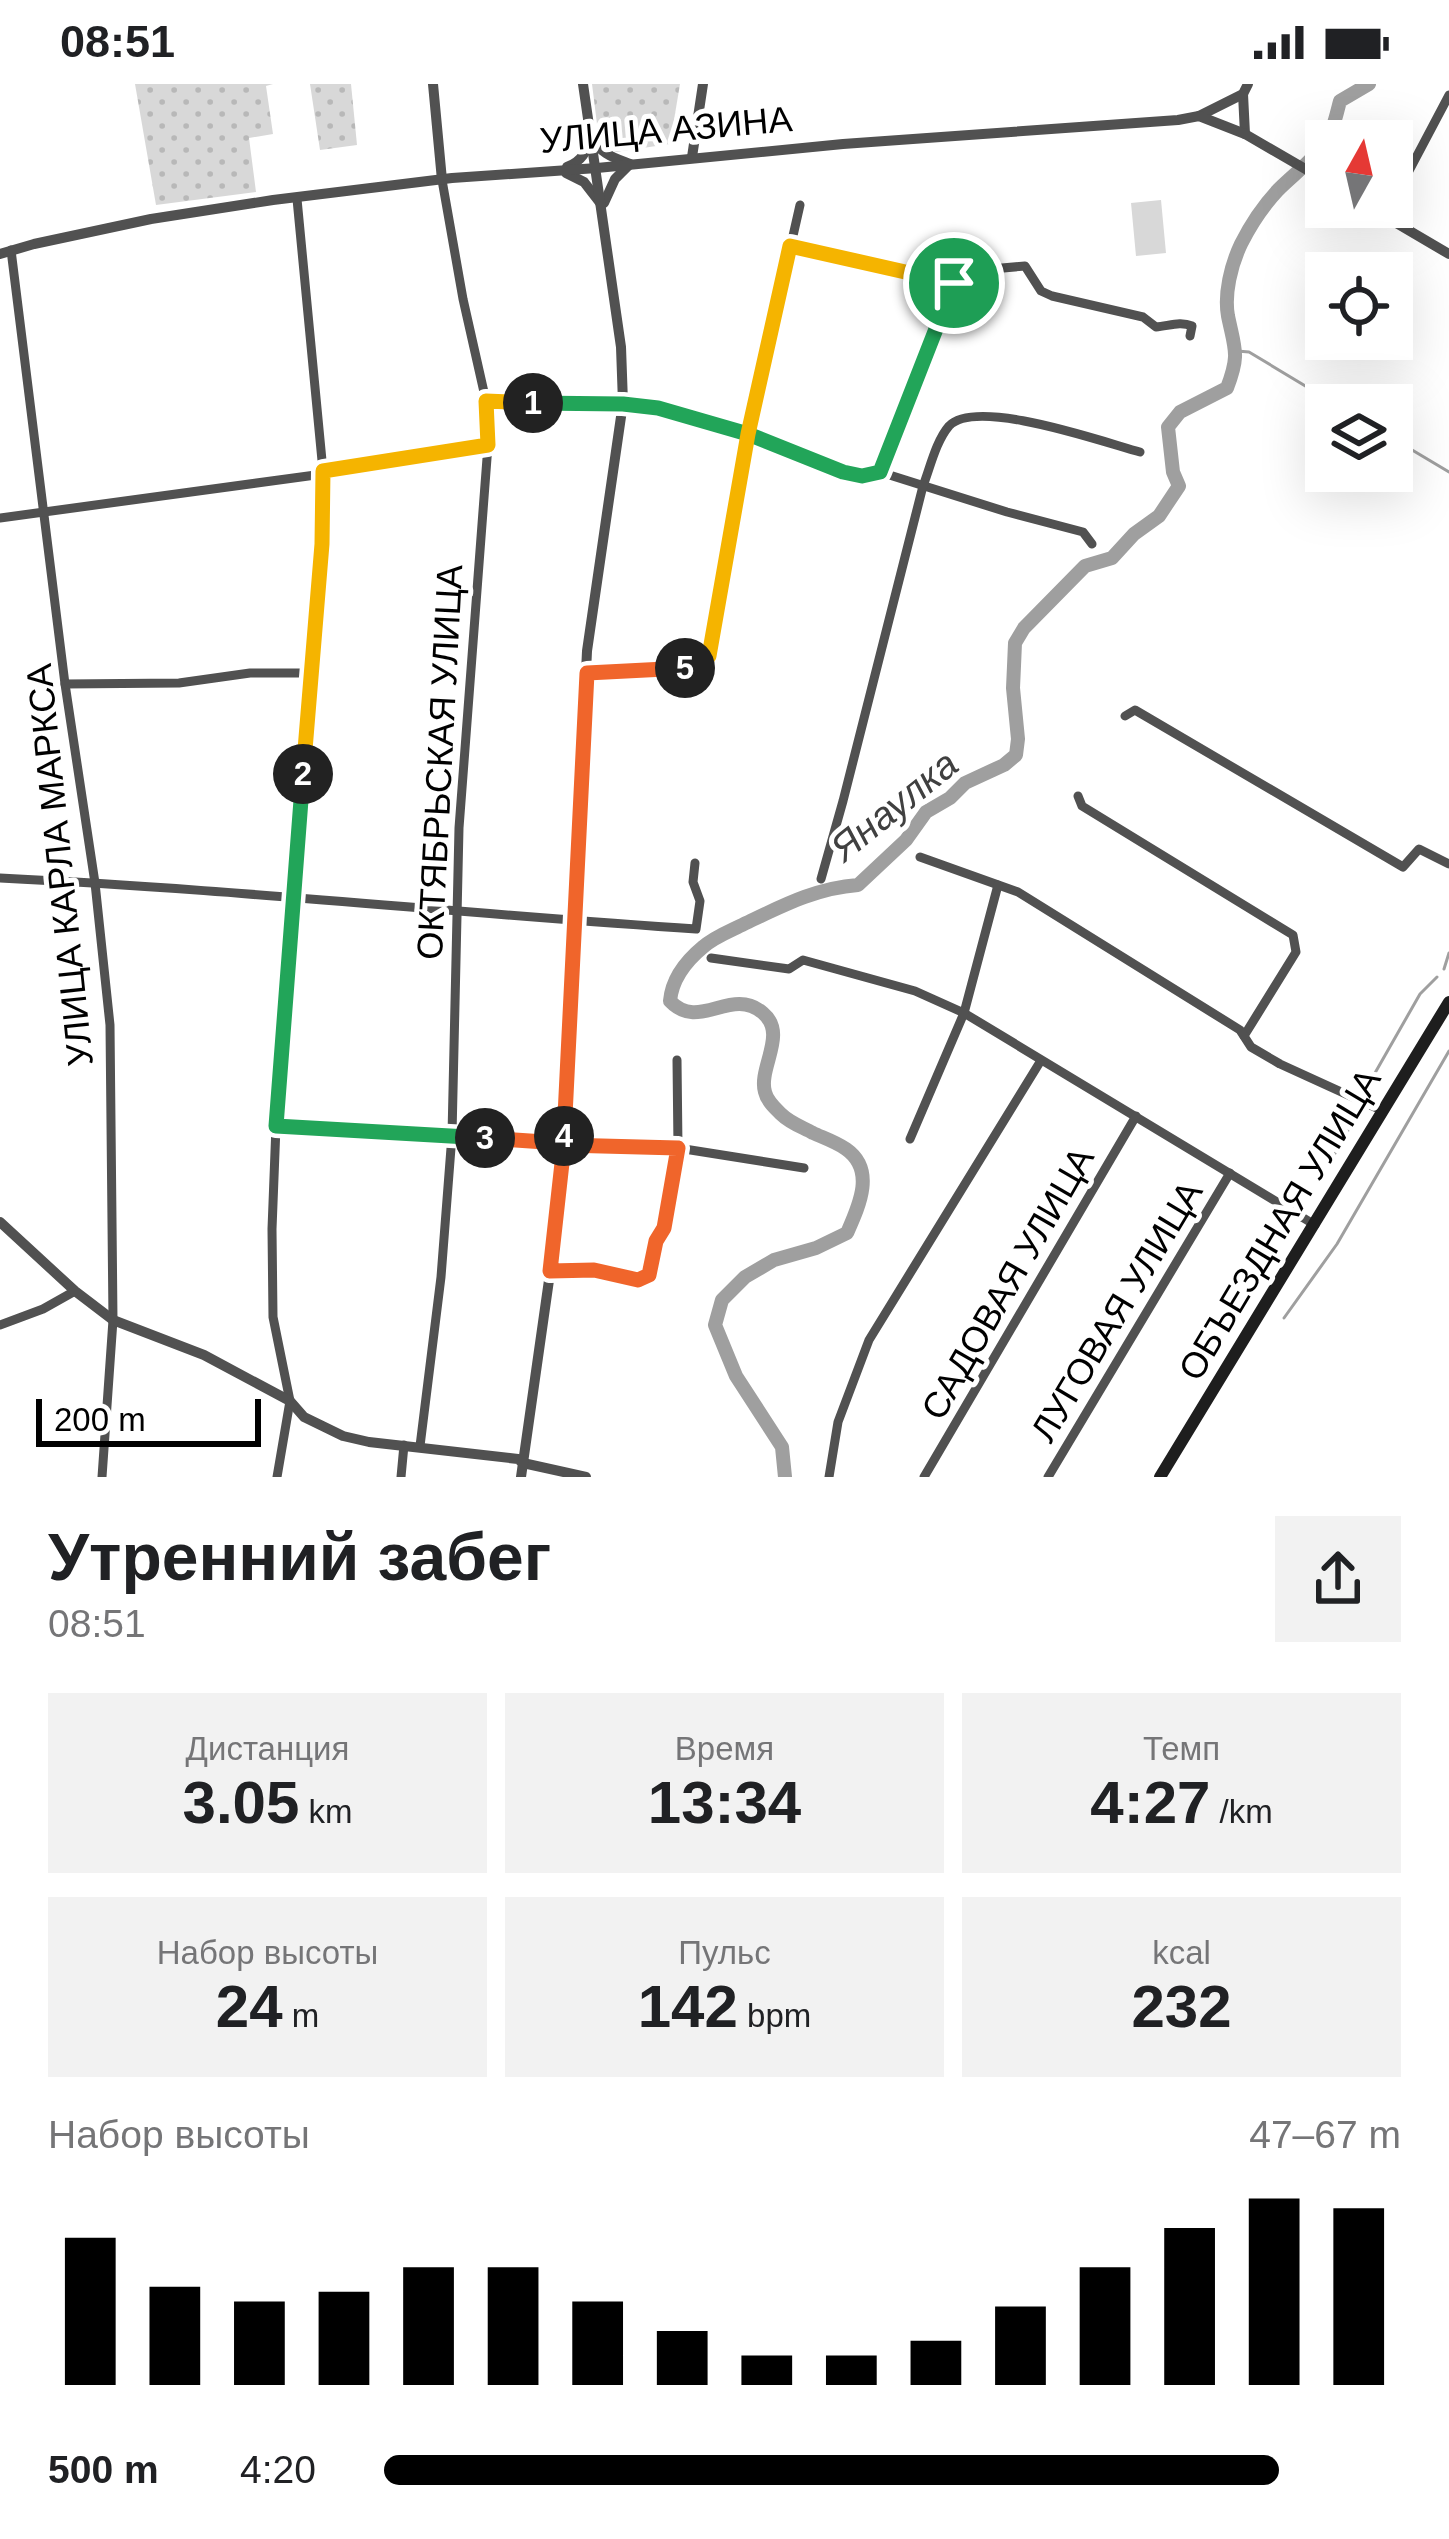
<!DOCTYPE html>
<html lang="ru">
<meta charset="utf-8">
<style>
body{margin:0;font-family:Helvetica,sans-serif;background:#f2f2f2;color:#202124;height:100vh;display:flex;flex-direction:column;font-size:45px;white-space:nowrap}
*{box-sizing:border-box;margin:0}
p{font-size:39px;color:#757577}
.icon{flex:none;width:66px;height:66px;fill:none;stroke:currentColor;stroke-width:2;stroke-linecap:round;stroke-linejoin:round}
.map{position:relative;height:1393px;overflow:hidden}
.drawer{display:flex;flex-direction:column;background:#fff;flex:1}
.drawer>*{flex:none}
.needle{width:78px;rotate:8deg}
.fabs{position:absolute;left:1305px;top:36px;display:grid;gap:24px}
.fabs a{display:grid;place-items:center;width:108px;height:108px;border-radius:0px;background:#fff;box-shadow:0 12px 48px #0002;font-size:60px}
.scale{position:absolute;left:36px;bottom:30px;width:225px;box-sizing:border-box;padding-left:12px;border:6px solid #000;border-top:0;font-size:33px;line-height:42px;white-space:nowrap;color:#000;-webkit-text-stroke:9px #fff;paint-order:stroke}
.pin{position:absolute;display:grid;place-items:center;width:102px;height:102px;color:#fff;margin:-51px;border:6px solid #fff;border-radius:50%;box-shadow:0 3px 12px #0007}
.km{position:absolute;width:60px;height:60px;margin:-30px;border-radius:50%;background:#222;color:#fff;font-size:33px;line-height:60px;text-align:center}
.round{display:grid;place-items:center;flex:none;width:126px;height:126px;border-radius:0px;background:#f2f2f2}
.head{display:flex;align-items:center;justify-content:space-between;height:204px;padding:0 48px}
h1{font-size:66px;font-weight:600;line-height:90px}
.stats{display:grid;grid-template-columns:repeat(3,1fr);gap:18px;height:204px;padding:12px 48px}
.stats div{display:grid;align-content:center;border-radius:0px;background:#f2f2f2;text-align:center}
.stats b{font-size:60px;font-weight:600}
.stats small{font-size:33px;font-weight:400}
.stats p{font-size:33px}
.chart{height:336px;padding:24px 48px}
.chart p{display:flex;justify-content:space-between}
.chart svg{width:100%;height:216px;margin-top:12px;stroke:#000;stroke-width:6}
ul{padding:0 48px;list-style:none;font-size:39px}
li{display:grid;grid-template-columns:192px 144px 1fr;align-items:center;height:90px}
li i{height:30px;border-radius:15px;background:#000}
.status{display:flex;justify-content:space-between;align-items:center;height:84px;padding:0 60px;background:#fff;direction:ltr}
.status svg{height:33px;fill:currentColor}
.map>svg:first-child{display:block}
.green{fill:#d8d8d8}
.park{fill:url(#park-dots)}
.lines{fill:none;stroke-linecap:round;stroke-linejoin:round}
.stream{stroke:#9f9f9f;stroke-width:3}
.river{stroke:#9f9f9f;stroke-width:14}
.minor{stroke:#515151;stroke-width:9}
.tertiary{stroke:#515151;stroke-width:10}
.secondary{stroke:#1e1e1e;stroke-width:12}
.split-1-casing{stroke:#fff;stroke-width:24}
.split-2-casing{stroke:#fff;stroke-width:24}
.split-3-casing{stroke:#fff;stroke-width:24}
.split-4-casing{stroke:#fff;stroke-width:24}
.split-5-casing{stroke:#fff;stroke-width:24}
.split-6-casing{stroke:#fff;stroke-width:24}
.split-1{stroke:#22a559;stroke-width:15}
.split-2{stroke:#f5b400;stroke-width:15}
.split-3{stroke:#22a559;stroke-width:15}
.split-4{stroke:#f0652b;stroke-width:15}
.split-5{stroke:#f0652b;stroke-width:15}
.split-6{stroke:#f5b400;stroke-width:15}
.labels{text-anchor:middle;stroke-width:10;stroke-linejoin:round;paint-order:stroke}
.street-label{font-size:36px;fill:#000;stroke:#fff}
.water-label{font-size:39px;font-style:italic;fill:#404040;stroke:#fff}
</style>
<div class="status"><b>08:51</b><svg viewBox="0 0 49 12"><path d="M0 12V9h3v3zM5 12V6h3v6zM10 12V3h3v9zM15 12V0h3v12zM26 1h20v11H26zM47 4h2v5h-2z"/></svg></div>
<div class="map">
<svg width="1449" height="1393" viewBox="0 0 1449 1393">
<defs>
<pattern id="park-dots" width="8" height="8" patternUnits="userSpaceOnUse" patternTransform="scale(3)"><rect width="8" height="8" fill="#d8d8d8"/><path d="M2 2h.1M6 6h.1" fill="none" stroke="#b8b8b8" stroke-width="1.8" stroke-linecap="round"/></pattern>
</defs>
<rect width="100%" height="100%" fill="#fff"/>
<path class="green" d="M1161 116 1166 169 1136 172 1131 119Z"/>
<g class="park">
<path d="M135 0H273L266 2 273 50 249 54 256 108 156 121Z"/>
<path d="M310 0H351L357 61 320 66Z"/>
<path d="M592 0H680L670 60 615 68 598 48Z"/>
</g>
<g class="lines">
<g class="stream">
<path d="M1237 267 1249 268 1337 321"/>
<path d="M1392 354 1449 388"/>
<path d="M1444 885 1449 869"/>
<path d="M1366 1012 1367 1003 1420 910 1437 893"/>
<path d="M1334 1071 1359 1027"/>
<path d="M1284 1234 1337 1160 1449 967"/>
</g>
<path class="river" d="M785 1393 782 1363 736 1292 715 1241 722 1216 745 1193 774 1176 816 1164 847 1149C859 1122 876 1086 846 1065 836 1058 824 1054 813 1049 802 1043 790 1039 781 1030 775 1024 767 1017 765 1008 758 984 788 950 763 929 731 902 699 948 670 917 672 895 686 877 703 863 714 853 730 847 744 840 782 822 816 804 858 801L906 756 926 728 950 714 965 699 1004 681 1016 671 1018 655 1013 604 1014 582 1015 559 1024 544 1085 482 1112 474 1134 450 1159 432 1179 402 1173 388 1168 343 1180 328 1227 304C1240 270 1235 266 1228 232 1224 210 1231 181 1241 160 1250 142 1264 121 1278 106 1293 91 1311 78 1324 60 1333 48 1336 32 1340 17L1369 0"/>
<g class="minor">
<path d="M1392 119 1449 11"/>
<path d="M790 162 954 199 958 188 1025 182 1041 207 1052 212 1143 233 1156 243C1169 242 1180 237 1192 242L1190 252"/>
<path d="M11 166 65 600 95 799 110 941 113 1236 102 1393"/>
<path d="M486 317 623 319 658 324 748 350 762 358 843 388 862 392 880 388 1007 428 1083 448 1092 460"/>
<path d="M323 387 488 361"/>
<path d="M880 388 954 199"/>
<path d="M0 434 323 390"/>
<path d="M587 589 700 584 709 572 748 350 800 121"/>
<path d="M65 600 179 599 250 589H311"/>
<path d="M1125 632 1135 626 1403 783 1419 765 1449 780"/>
<path d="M1078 712 1082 722 1293 851 1296 868 1244 952"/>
<path d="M920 773 1018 808 1240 946 1251 963 1280 980 1383 1027"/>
<path d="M0 794C233 805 464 830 696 845L700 817 693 798 695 779"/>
<path d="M821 795 843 717 923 402C930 384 936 357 949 342 976 313 1103 358 1140 368"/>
<path d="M711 874 789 885 803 876 915 907 964 929 1315 1141"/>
<path d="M276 1042 559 1059 564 1061 678 1064 804 1084"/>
<path d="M910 1055 964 929 998 801"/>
<path d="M550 1187H594L639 1196 649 1191 656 1157 664 1144 678 1064 677 976"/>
<path d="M0 1241 43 1225 75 1207"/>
<path d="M420 1362 441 1193 452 1051 459 744 488 361 486 317 463 215 442 96"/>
<path d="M277 1393 290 1317 273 1233 272 1145 276 1042 322 460 323 387 297 115"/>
<path d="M401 1393 404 1361"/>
<path d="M829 1393 838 1338 869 1256 1040 978"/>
<path d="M924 1393 1136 1032"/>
<path d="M1048 1393 1230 1089"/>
</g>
<g class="tertiary">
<path d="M433 0 442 96"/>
<path d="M1243 10 1245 50"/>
<path d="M1199 32 1243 10 1248 0"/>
<path d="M593 54C600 70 615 74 630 80L615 95 604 119"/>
<path d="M692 73 703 0"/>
<path d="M567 83C582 77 587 68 590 52"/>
<path d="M566 89 584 98 601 120"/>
<path d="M1369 123 1449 170"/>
<path d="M0 170 34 160 151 135 273 116 452 94 597 84 843 60 1178 36 1199 32 1245 50 1326 97"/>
<path d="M0 1138 75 1207 113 1236 204 1271 290 1317 304 1333 343 1352 369 1358 518 1375 523 1379 586 1393"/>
<path d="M521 1393 554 1161 564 1061 587 567 623 319 621 263 583 0"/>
</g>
<path class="secondary" d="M1160 1393 1449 918"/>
</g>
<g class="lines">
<defs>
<path id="split-1" d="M533 319 623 320 658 324 748 350 843 388 862 392 880 388 954 199"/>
<path id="split-2" d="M303 690 322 460 323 387 488 361 486 317 533 319"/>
<path id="split-3" d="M303 690 276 1042 485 1054"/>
<path id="split-4" d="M485 1054 559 1059 564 1061 550 1187 594 1186 638 1196 649 1191 656 1157 664 1144 678 1064 564 1061V1052"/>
<path id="split-5" d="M564 1052 587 589 685 584"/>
<path id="split-6" d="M685 584H700L709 572 748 350 790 162 954 199"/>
</defs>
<use href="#split-1" class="split-1-casing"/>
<use href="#split-2" class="split-2-casing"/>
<use href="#split-3" class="split-3-casing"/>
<use href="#split-4" class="split-4-casing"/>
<use href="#split-5" class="split-5-casing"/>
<use href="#split-6" class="split-6-casing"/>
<use href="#split-1" class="split-1"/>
<use href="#split-2" class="split-2"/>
<use href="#split-3" class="split-3"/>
<use href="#split-4" class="split-4"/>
<use href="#split-5" class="split-5"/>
<use href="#split-6" class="split-6"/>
</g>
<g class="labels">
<g class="street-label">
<text transform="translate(666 45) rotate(-5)" y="13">УЛИЦА АЗИНА</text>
<text transform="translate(439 678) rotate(-87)" y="13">ОКТЯБРЬСКАЯ УЛИЦА</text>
<text transform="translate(59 781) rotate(-96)" y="13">УЛИЦА КАРЛА МАРКСА</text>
<text transform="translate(1279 1140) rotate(-59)" y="13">ОБЪЕЗДНАЯ УЛИЦА</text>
<text transform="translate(1007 1199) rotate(-60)" y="13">САДОВАЯ УЛИЦА</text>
<text transform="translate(1116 1227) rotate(-59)" y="13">ЛУГОВАЯ УЛИЦА</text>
</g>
<g class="water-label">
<text transform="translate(894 721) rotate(-39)" y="14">Янаулка</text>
</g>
</g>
</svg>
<div class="fabs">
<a><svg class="needle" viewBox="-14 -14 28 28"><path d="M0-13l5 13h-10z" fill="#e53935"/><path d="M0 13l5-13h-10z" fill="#757577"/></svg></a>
<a><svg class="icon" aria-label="locate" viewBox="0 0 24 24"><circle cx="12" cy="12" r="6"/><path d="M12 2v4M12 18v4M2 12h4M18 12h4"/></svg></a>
<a><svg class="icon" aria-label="layers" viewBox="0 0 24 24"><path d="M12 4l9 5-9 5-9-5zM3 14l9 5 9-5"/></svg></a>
</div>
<div class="scale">200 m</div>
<div class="pin" style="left:954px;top:199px;background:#1e9e55"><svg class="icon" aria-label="arrive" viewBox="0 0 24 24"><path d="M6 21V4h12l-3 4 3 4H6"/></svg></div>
<b class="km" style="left:533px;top:319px">1</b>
<b class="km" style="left:303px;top:690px">2</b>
<b class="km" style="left:485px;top:1054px">3</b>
<b class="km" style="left:564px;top:1052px">4</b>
<b class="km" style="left:685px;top:584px">5</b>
</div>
<section class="drawer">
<div class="head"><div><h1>Утренний забег</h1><p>08:51</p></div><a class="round"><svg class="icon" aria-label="share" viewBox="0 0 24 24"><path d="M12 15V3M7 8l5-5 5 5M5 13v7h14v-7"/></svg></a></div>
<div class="stats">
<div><p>Дистанция</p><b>3.05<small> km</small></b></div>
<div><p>Время</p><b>13:34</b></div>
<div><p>Темп</p><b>4:27<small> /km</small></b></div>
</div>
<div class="stats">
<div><p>Набор высоты</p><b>24<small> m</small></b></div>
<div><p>Пульс</p><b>142<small> bpm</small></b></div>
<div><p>kcal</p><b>232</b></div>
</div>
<div class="chart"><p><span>Набор высоты</span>47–67 m</p>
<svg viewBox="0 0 160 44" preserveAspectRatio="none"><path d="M5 44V14M15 44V24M25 44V27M35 44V25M45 44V20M55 44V20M65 44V27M75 44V33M85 44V38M95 44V38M105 44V35M115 44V28M125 44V20M135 44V12M145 44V6M155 44V8"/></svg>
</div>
<ul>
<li><b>500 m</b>4:20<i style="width:88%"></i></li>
</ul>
</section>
